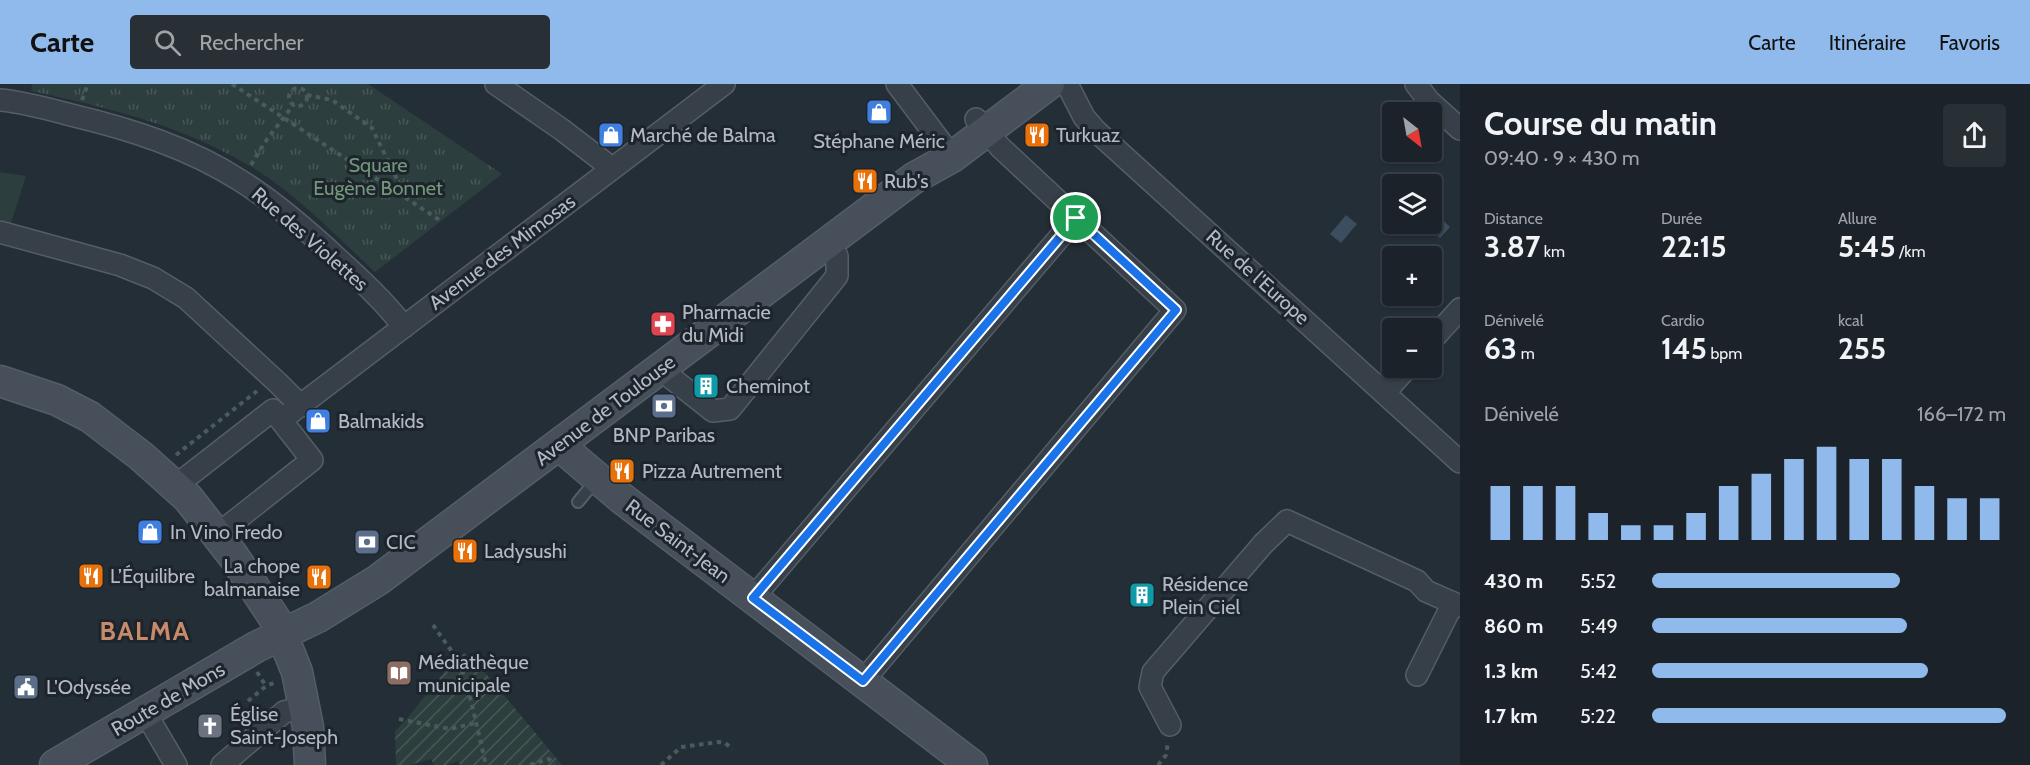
<!DOCTYPE html>
<html lang="fr">
<meta charset="utf-8">
<style>
body{margin:0;font-family:Cabin,sans-serif;background:#282f35;color:#f1f3f6;height:100vh;display:flex;flex-direction:column;font-size:22px;white-space:nowrap}
*{box-sizing:border-box;margin:0}
p{font-size:20px;color:#a0a4a8}
.icon{flex:none;width:33px;height:33px;fill:none;stroke:currentColor;stroke-width:2;stroke-linecap:round;stroke-linejoin:round}
.map{position:relative;flex:1;overflow:hidden}
.drawer{display:flex;flex-direction:column;background:#1b2229;width:570px}
.drawer>*{flex:none}
.needle{width:39px;rotate:149deg}
.buttons{position:absolute;left:1382px;top:18px;display:grid;gap:12px}
.buttons a{display:grid;place-items:center;width:60px;height:60px;border-radius:6px;background:#1b2229;box-shadow:0 2px 4px #0004,0 0 0 2px #393f46;font-size:30px}
.pin{position:absolute;display:grid;place-items:center;width:51px;height:51px;color:#fff;margin:-26px;border:3px solid #fff;border-radius:50%;box-shadow:0 2px 6px #0007}
.round{display:grid;place-items:center;flex:none;width:63px;height:63px;border-radius:6px;background:#282f35}
.head{display:flex;align-items:center;justify-content:space-between;height:102px;padding:0 24px}
h1{font-size:33px;font-weight:800;line-height:45px}
.stats{display:grid;grid-template-columns:repeat(3,1fr);gap:9px;height:102px;padding:6px 24px}
.stats div{display:grid;align-content:center}
.stats b{font-size:30px;font-weight:800}
.stats small{font-size:16px;font-weight:400}
.stats p{font-size:16px}
.chart{height:168px;padding:12px 24px}
.chart p{display:flex;justify-content:space-between}
.chart svg{width:100%;height:108px;margin-top:6px;stroke:#90baeb;stroke-width:6}
ul{padding:0 24px;list-style:none;font-size:20px}
li{display:grid;grid-template-columns:96px 72px 1fr;align-items:center;height:45px}
li i{height:15px;border-radius:8px;background:#90baeb}
header{display:flex;align-items:center;gap:36px;box-sizing:border-box;height:84px;padding:0 30px;background:#90baeb;color:#111}
header strong{font-size:28px}
nav{display:flex;gap:33px;margin-inline-start:auto;font-size:21px}
.search{width:420px;height:54px;background:#282f35;display:flex;align-items:center;gap:15px;box-sizing:border-box;padding:0 21px;border-radius:6px;color:#a0a4a8;font-size:22px}
main{display:flex;flex:1;min-height:0}
.map>svg:first-child{display:block}
.grass{fill:#2c3e3d}
.park{fill:url(#park-tufts)}
.garden{fill:url(#garden-furrows)}
.water{fill:#3b4d5e}
.lines{fill:none;stroke-linecap:round;stroke-linejoin:round}
.lane-casing{stroke:#555d65;stroke-width:14}
.street-casing{stroke:#555d65;stroke-width:24}
.secondary-casing{stroke:#555d65;stroke-width:33}
.path{stroke:#4a5b5c;stroke-width:4;stroke-dasharray:4.5 4.5;stroke-linecap:butt}
.lane{stroke:#373f48;stroke-width:10}
.street{stroke:#373f48;stroke-width:21}
.secondary{stroke:#464f5a;stroke-width:30}
.route-casing{stroke:#fff;stroke-width:12}
.route{stroke:#1a73e8;stroke-width:8}
.labels{text-anchor:middle;stroke-width:6;stroke-linejoin:round;paint-order:stroke}
.poi-label{font-size:20px;fill:#b2bac4;stroke:#1d242c;text-anchor:start}
.park-label{font-size:20px;fill:#739779;stroke:#1d242c}
.street-label{font-size:20px;fill:#b2bac4;stroke:#1d242c}
.district-label{font-size:26px;font-weight:bold;letter-spacing:1.5px;fill:#c78b6a;stroke:#1d242c}
</style>
<header>
<strong>Carte</strong>
<div class="search"><svg class="icon" aria-label="search" viewBox="0 0 24 24"><circle cx="10" cy="10" r="6"/><path d="M15 15l6 6"/></svg>Rechercher</div>
<nav><a>Carte</a><a>Itinéraire</a><a>Favoris</a></nav>
</header>
<main>
<div class="map">
<svg width="1460" height="681" viewBox="0 0 1460 681">
<defs>
<pattern id="park-tufts" width="24" height="20" patternUnits="userSpaceOnUse" patternTransform="scale(1.5)"><rect width="24" height="20" fill="#2c3e3d"/><path d="M3 7l-1-3M5 7V3M7 7l1-3M15 17l-1-3M17 17v-4M19 17l1-3" fill="none" stroke="#485857"/></pattern>
<pattern id="garden-furrows" width="10" height="10" patternUnits="userSpaceOnUse" patternTransform="scale(1.5)"><rect width="10" height="10" fill="#2c3e3d"/><path d="M-1 1l2-2M0 10L10 0M9 11l2-2" fill="none" stroke="#485857"/></pattern>
</defs>
<rect width="100%" height="100%" fill="#242e37"/>
<path class="grass" d="M0 88 26 92 11 139 0 135Z"/>
<path class="park" d="M32 0H368L502 90 375 188C335 151 297 110 250 82 183 42 107 23 31 7Z"/>
<path class="garden" d="M464 569 478 580 562 681H460L458 677 448 681H434L431 675 410 681H396L395 647C420 623 437 591 464 569Z"/>
<g class="water">
<path d="M1431 125 1450 143 1440 154 1425 140H1431Z"/>
<path d="M1346 131 1357 140 1341 159 1330 150Z"/>
</g>
<g class="lines">
<defs>
<path id="lane" d="M578 418 597 395"/>
<g id="street">
<path d="M496 0 561 45 604 78 610 86"/>
<path d="M897 0 952 73"/>
<path d="M1067 0 1084 33 1096 47 1460 378"/>
<path d="M1416 0 1429 17 1460 45"/>
<path d="M0 16C24 18 48 25 71 31 130 45 190 64 241 97 276 119 307 146 337 174 360 195 385 218 404 243"/>
<path d="M0 148 120 181 153 194 186 214 278 299 301 322"/>
<path d="M1431 257 1460 225"/>
<path d="M660 285 713 327 730 325 837 192V172L828 159"/>
<path d="M1385 308 1407 284"/>
<path d="M281 336 724 0"/>
<path d="M174 403 273 326 312 376 217 451"/>
<path d="M753 514 1076 134"/>
<path d="M1417 591 1453 519"/>
<path d="M863 597 1175 226 1000 63 976 35"/>
<path d="M145 628 176 681"/>
<path d="M1170 641 1150 603 1153 588 1263 460 1287 437 1417 497 1426 507 1460 522"/>
<path d="M222 681 284 628 305 623"/>
</g>
<g id="secondary">
<path d="M0 297 57 316 90 333 141 372 188 414 234 473 277 538 297 588 308 643 310 681"/>
<path d="M561 359 567 368 620 413 972 681"/>
<path d="M55 681 256 563 318 533 378 496 914 94 952 73 1049 0"/>
</g>
</defs>
<use href="#lane" class="lane-casing"/>
<use href="#street" class="street-casing"/>
<use href="#secondary" class="secondary-casing"/>
<g class="path">
<path d="M232 0 441 137"/>
<circle cx="298" cy="13" r="9"/>
<path d="M307 11 332 16 372 44 405 112"/>
<path d="M82 16 88 0"/>
<path d="M251 81 265 58 294 20"/>
<path d="M176 371 257 307"/>
<path d="M433 541 460 579 472 621 486 681"/>
<path d="M257 588 266 602"/>
<path d="M248 617 266 602 274 599"/>
<path d="M399 635 450 645 475 639"/>
<path d="M530 681 549 675 554 681"/>
<path d="M661 681 681 663 719 658 725 659 733 665"/>
<path d="M1158 681 1166 671 1168 658"/>
</g>
<use href="#lane" class="lane"/>
<use href="#street" class="street"/>
<use href="#secondary" class="secondary"/>
</g>
<g class="lines">
<defs>
<path id="route" d="M1076 134 1176 226 863 597 753 514Z"/>
</defs>
<use href="#route" class="route-casing"/>
<use href="#route" class="route"/>
</g>
<defs>
<symbol id="shop-square" viewBox="-11 -11 22 22"><rect x="-9" y="-9" width="18" height="18" rx="4" fill="#3f7fe0" stroke="#1d242c"/><path d="M-5-2.5h2.3a2.7 3.5 0 0 1 5.4 0H5L5.5 6h-11ZM-1.5-2.5h3a1.5 2.3 0 0 0-3 0Z" fill="#fff"/></symbol>
<symbol id="restaurant-square" viewBox="-11 -11 22 22"><rect x="-9" y="-9" width="18" height="18" rx="4" fill="#e8710a" stroke="#1d242c"/><path d="M-5-6h1v4h1v-4h1v4h1v-4h1v5L-1.5 .5V6h-2V.5L-5-1ZM5-6V6H3V1.5H1.5Q1.5-4 5-6Z" fill="#fff"/></symbol>
<symbol id="pharmacy-square" viewBox="-11 -11 22 22"><rect x="-9" y="-9" width="18" height="18" rx="4" fill="#e0444e" stroke="#1d242c"/><path d="M-2-6h4v4h4v4h-4v4h-4v-4h-4v-4h4Z" fill="#fff"/></symbol>
<symbol id="building-square" viewBox="-11 -11 22 22"><rect x="-9" y="-9" width="18" height="18" rx="4" fill="#0f9aa8" stroke="#1d242c"/><path d="M-4-6H4V6H1V3H-1V6H-4ZM-2.5-4.3h1.7v1.8h-1.7ZM.8-4.3h1.7v1.8H.8ZM-2.5-1h1.7V.8h-1.7ZM.8-1h1.7V.8H.8Z" fill="#fff"/></symbol>
<symbol id="bank-square" viewBox="-11 -11 22 22"><rect x="-9" y="-9" width="18" height="18" rx="4" fill="#5c6f8a" stroke="#1d242c"/><path d="M-6-4H6V4H-6ZM0-2.3a2.3 2.3 0 1 0 0 4.6a2.3 2.3 0 1 0 0-4.6Z" fill="#fff"/></symbol>
<symbol id="library-square" viewBox="-11 -11 22 22"><rect x="-9" y="-9" width="18" height="18" rx="4" fill="#8d6e63" stroke="#1d242c"/><path d="M-6-4Q-3-5.5-.7-3.5V5Q-3 3-6 4ZM6-4Q3-5.5 .7-3.5V5Q3 3 6 4Z" fill="#fff"/></symbol>
<symbol id="civic-square" viewBox="-11 -11 22 22"><rect x="-9" y="-9" width="18" height="18" rx="4" fill="#5c6f8a" stroke="#1d242c"/><path d="M-.6-6.5H3V-4.5H.6V-3L4-1V1h2V6H-6V1h2V-1L-.6-3ZM-1.2 2.5V6h2.4V2.5Z" fill="#fff"/></symbol>
<symbol id="church-square" viewBox="-11 -11 22 22"><rect x="-9" y="-9" width="18" height="18" rx="4" fill="#6b7280" stroke="#1d242c"/><path d="M-1.2-6h2.4v3.5h3.3v2.4h-3.3V6h-2.4V-.1h-3.3v-2.4h3.3Z" fill="#fff"/></symbol>
</defs>
<g fill-rule="evenodd">
<use href="#shop-square" x="864" y="13" width="30" height="30"/>
<use href="#shop-square" x="596" y="36" width="30" height="30"/>
<use href="#restaurant-square" x="1022" y="36" width="30" height="30"/>
<use href="#restaurant-square" x="850" y="82" width="30" height="30"/>
<use href="#pharmacy-square" x="648" y="225" width="30" height="30"/>
<use href="#building-square" x="691" y="287" width="30" height="30"/>
<use href="#bank-square" x="649" y="307" width="30" height="30"/>
<use href="#shop-square" x="303" y="322" width="30" height="30"/>
<use href="#restaurant-square" x="607" y="372" width="30" height="30"/>
<use href="#shop-square" x="135" y="433" width="30" height="30"/>
<use href="#bank-square" x="352" y="443" width="30" height="30"/>
<use href="#restaurant-square" x="450" y="452" width="30" height="30"/>
<use href="#restaurant-square" x="76" y="477" width="30" height="30"/>
<use href="#restaurant-square" x="304" y="478" width="30" height="30"/>
<use href="#building-square" x="1127" y="496" width="30" height="30"/>
<use href="#library-square" x="384" y="574" width="30" height="30"/>
<use href="#civic-square" x="11" y="588" width="30" height="30"/>
<use href="#church-square" x="195" y="627" width="30" height="30"/>
</g>
<g class="labels">
<g class="poi-label">
<text x="630" y="58">Marché de Balma</text>
<text x="1056" y="58">Turkuaz</text>
<text x="879" y="64" text-anchor="middle">Stéphane Méric</text>
<text x="884" y="104">Rub's</text>
<text x="682" y="235">Pharmacie<tspan x="682" dy="23">du Midi</tspan></text>
<text x="726" y="309">Cheminot</text>
<text x="338" y="344">Balmakids</text>
<text x="664" y="358" text-anchor="middle">BNP Paribas</text>
<text x="642" y="394">Pizza Autrement</text>
<text x="170" y="455">In Vino Fredo</text>
<text x="386" y="465">CIC</text>
<text x="484" y="474">Ladysushi</text>
<text x="300" y="489" text-anchor="end">La chope<tspan x="300" dy="23">balmanaise</tspan></text>
<text x="110" y="499">L’Équilibre</text>
<text x="1162" y="507">Résidence<tspan x="1162" dy="23">Plein Ciel</tspan></text>
<text x="418" y="585">Médiathèque<tspan x="418" dy="23">municipale</tspan></text>
<text x="46" y="610">L'Odyssée</text>
<text x="230" y="637">Église<tspan x="230" dy="23">Saint-Joseph</tspan></text>
</g>
<g class="park-label">
<text x="378" y="88">Square<tspan x="378" dy="23">Eugène Bonnet</tspan></text>
</g>
<g class="street-label">
<text transform="translate(310 155) rotate(41)" y="7">Rue des Violettes</text>
<text transform="translate(502 168) rotate(-37)" y="7">Avenue des Mimosas</text>
<text transform="translate(1258 193) rotate(42)" y="7">Rue de l'Europe</text>
<text transform="translate(605 326) rotate(-37)" y="7">Avenue de Toulouse</text>
<text transform="translate(678 457) rotate(37)" y="7">Rue Saint-Jean</text>
<text transform="translate(168 615) rotate(-30)" y="7">Route de Mons</text>
</g>
<g class="district-label">
<text x="145" y="556">BALMA</text>
</g>
</g>
</svg>
<div class="buttons">
<a><svg class="needle" viewBox="-14 -14 28 28"><path d="M0-13l5 13h-10z" fill="#e53935"/><path d="M0 13l5-13h-10z" fill="#a0a4a8"/></svg></a>
<a><svg class="icon" aria-label="layers" viewBox="0 0 24 24"><path d="M12 4l9 5-9 5-9-5zM3 14l9 5 9-5"/></svg></a>
<a>+</a>
<a>−</a>
</div>
<div class="pin" style="left:1076px;top:134px;background:#1e9e55"><svg class="icon" aria-label="arrive" viewBox="0 0 24 24"><path d="M6 21V4h12l-3 4 3 4H6"/></svg></div>
</div>
<section class="drawer">
<div class="head"><div><h1>Course du matin</h1><p>09:40 · 9 × 430 m</p></div><a class="round"><svg class="icon" aria-label="share" viewBox="0 0 24 24"><path d="M12 15V3M7 8l5-5 5 5M5 13v7h14v-7"/></svg></a></div>
<div class="stats">
<div><p>Distance</p><b>3.87<small> km</small></b></div>
<div><p>Durée</p><b>22:15</b></div>
<div><p>Allure</p><b>5:45<small> /km</small></b></div>
</div>
<div class="stats">
<div><p>Dénivelé</p><b>63<small> m</small></b></div>
<div><p>Cardio</p><b>145<small> bpm</small></b></div>
<div><p>kcal</p><b>255</b></div>
</div>
<div class="chart"><p><span>Dénivelé</span>166–172 m</p>
<svg viewBox="0 0 160 44" preserveAspectRatio="none"><path d="M5 44V22M15 44V22M25 44V22M35 44V33M45 44V38M55 44V38M65 44V33M75 44V22M85 44V17M95 44V11M105 44V6M115 44V11M125 44V11M135 44V22M145 44V27M155 44V27"/></svg>
</div>
<ul>
<li><b>430 m</b>5:52<i style="width:70%"></i></li>
<li><b>860 m</b>5:49<i style="width:72%"></i></li>
<li><b>1.3 km</b>5:42<i style="width:78%"></i></li>
<li><b>1.7 km</b>5:22<i style="width:100%"></i></li>
</ul>
</section>
</main>
